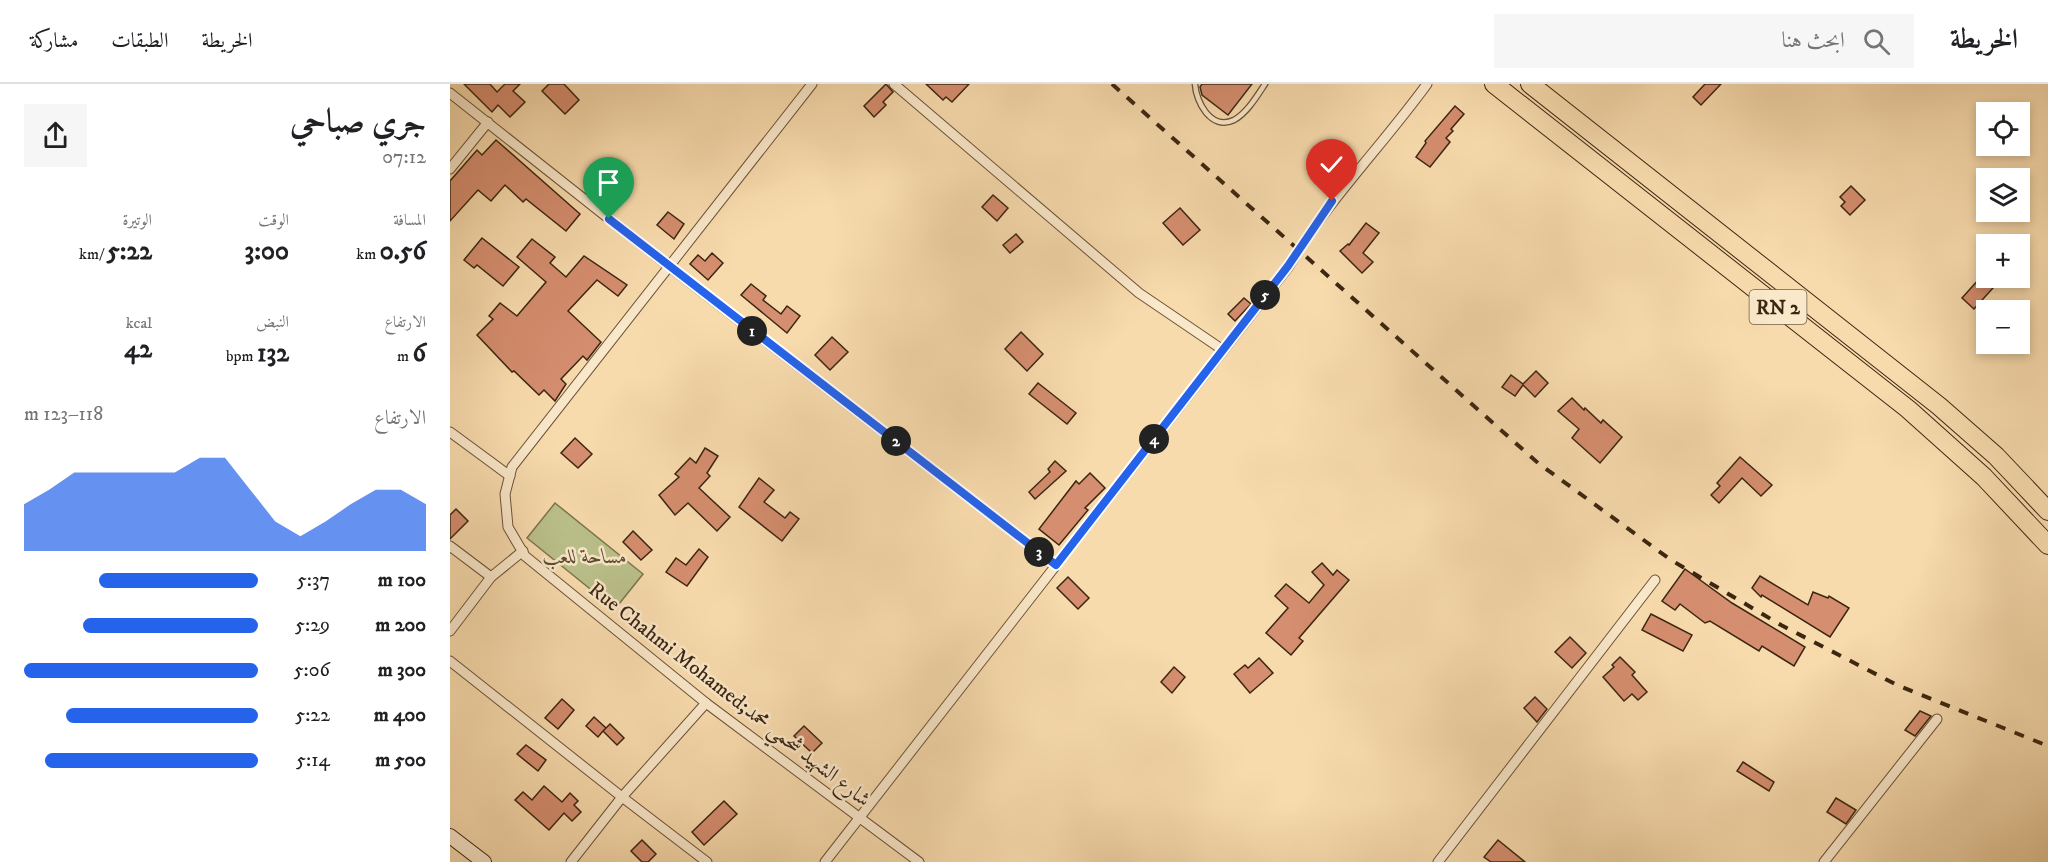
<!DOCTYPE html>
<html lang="ar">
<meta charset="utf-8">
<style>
body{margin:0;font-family:"IM FELL DW Pica",Amiri,serif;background:#f6f6f6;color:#202124;direction:rtl;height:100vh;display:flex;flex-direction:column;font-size:22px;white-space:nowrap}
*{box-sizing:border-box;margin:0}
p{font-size:20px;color:#757577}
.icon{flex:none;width:33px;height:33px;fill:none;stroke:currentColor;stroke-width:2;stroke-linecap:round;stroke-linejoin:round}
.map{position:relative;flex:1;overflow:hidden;direction:ltr}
.drawer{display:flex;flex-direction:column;background:#fff;width:450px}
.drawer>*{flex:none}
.tools{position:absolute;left:1526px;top:18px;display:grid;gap:12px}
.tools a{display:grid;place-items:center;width:54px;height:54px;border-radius:0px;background:#fff;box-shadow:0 3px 9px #0003;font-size:30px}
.pin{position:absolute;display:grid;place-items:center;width:51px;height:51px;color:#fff;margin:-62px -26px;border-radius:50% 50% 50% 0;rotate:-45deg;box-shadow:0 0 6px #0007}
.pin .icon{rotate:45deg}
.km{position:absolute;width:30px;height:30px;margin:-15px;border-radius:50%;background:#222;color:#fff;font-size:16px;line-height:30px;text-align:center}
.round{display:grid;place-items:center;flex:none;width:63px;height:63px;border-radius:0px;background:#f6f6f6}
.headline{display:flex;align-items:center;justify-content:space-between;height:102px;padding:0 24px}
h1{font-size:33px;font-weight:700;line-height:45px}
.stats{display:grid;grid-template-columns:repeat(3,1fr);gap:9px;height:102px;padding:6px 24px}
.stats div{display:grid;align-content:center}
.stats b{font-size:26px;font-weight:700}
.stats small{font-size:16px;font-weight:400}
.stats p{font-size:16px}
.chart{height:168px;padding:12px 24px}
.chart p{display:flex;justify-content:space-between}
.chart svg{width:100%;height:108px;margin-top:6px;fill:#2563eb;opacity:.7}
ul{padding:0 24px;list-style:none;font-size:20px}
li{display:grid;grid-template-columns:96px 72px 1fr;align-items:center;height:45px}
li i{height:15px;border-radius:8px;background:#2563eb}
header{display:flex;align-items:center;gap:36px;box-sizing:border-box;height:84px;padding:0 30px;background:#fff;border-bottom:2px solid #e0e0e0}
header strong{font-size:28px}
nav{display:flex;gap:33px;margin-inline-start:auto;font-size:21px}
.search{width:420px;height:54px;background:#f6f6f6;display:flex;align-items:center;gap:15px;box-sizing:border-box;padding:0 21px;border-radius:0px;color:#757577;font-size:22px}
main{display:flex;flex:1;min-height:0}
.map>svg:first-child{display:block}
.green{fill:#bbc18b;stroke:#7c744e;stroke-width:1.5}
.building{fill:#d58e6f;stroke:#3c2611;stroke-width:1.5}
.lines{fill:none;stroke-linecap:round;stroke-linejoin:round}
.lane-casing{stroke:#6b5338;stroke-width:7}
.street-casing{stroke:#6b5338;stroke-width:11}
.secondary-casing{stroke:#3c2611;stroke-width:16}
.highway-casing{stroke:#3c2611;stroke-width:20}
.lane{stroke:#fae8ca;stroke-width:4.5}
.street{stroke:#fae8ca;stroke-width:9}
.secondary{stroke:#fae8ca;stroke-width:14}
.highway{stroke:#f8dbad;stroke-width:18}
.rail{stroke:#3c2611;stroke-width:4;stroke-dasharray:10 10;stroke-linecap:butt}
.route-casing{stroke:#fff;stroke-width:12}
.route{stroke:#2563eb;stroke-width:8}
.labels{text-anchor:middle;stroke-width:5;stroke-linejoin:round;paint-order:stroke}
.shield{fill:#fae8ca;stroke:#756048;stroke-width:1.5}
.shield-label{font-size:20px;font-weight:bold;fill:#3c2611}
.park-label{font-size:21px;font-style:italic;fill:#5c4d30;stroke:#fae8ca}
.street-label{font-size:21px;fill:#3c2611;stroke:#fae8ca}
</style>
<header>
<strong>الخريطة</strong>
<div class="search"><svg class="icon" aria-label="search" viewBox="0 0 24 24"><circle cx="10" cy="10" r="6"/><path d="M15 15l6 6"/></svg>ابحث هنا</div>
<nav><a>الخريطة</a><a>الطبقات</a><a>مشاركة</a></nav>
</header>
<main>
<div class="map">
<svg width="1598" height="778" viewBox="0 0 1598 778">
<rect width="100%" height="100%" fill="#f8dbad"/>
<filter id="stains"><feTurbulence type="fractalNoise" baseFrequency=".00333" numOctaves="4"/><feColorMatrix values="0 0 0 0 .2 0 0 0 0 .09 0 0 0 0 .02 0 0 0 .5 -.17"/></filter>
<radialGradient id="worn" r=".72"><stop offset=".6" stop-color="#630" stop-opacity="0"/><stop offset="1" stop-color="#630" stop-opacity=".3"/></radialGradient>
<path class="green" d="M105 419 193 490 165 525 77 454Z"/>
<g class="building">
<path d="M14 0H40L47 8 55 0H70L63 7 75 18 60 33 48 21 42 28Z"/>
<path d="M99 0H114L129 16 115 30 92 7Z"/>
<path d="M436 0 443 8 433 18 436 21 424 33 414 22Z"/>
<path d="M476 0H519L502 18 496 13 493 16Z"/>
<path d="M752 0H802L778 31 752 11 750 3Z"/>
<path d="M1255 0H1271L1251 21 1243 13Z"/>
<path d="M1005 22 1014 30 1001 45 1003 47 996 54 1000 58 980 83 966 73 976 59 975 57Z"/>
<path d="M46 56 130 130 116 147 76 115 73 118 55 101 41 117 28 106 0 137V97L27 66 32 71Z"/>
<path d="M1401 102 1415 116 1400 131 1391 122 1395 118 1390 113Z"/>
<path d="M543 111 558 124 547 137 532 123Z"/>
<path d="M730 124 750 146 733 161 713 139Z"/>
<path d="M218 128 234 140 224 155 207 141Z"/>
<path d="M916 139 929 149 913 169 923 178 912 189 890 167 898 160 899 161Z"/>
<path d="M566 150 573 158 560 169 553 161Z"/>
<path d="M32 154 69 183 53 202 27 181 24 184 14 176Z"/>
<path d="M82 155 105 173 100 179 116 193 134 172 177 201 168 212 147 196 118 227 151 258 137 276 133 272 111 295 116 300 105 317 94 306 89 311 64 287 62 288 27 251 43 235 39 232 50 219 67 232 96 198 67 173Z"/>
<path d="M262 169 273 179 258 196 240 180 248 171 255 177Z"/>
<path d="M1530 194H1552L1524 225 1512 214Z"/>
<path d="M301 200 316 212 313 216 331 230 337 222 350 232 337 249 291 211Z"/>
<path d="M794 214 801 220 785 237 778 230Z"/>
<path d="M571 248 593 270 577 287 555 265Z"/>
<path d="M382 253 398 268 380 286 365 271Z"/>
<path d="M1086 287 1098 299 1085 313 1073 301 1065 312 1052 303 1061 291 1073 300Z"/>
<path d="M588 299 626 329 617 340 579 310Z"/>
<path d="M1122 314 1134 326 1135 324 1151 339 1153 336 1172 353 1150 379 1122 354 1129 345 1108 327Z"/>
<path d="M125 354 142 370 128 384 111 369Z"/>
<path d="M255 364 268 372 257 389 260 392 249 404 280 433 267 447 238 419 225 431 209 411 229 393 225 390 240 374 246 379Z"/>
<path d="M1290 373 1322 401 1311 412 1292 394 1269 419 1261 411 1270 402 1267 399Z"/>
<path d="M605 377 616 387 585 415 579 408 600 388 598 385Z"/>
<path d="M640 389 655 404 635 424 638 426 609 461 589 445 626 397 629 400Z"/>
<path d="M309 394 324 406 314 418 335 434 340 428 349 435 332 457 289 423Z"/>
<path d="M6 425 18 437 0 455V431Z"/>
<path d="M183 447 202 466 191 476 173 458Z"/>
<path d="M249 465 258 473 237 502 216 488 226 474 236 481Z"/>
<path d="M872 479 883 491 887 486 899 496 849 554 853 557 841 571 816 549 838 524 825 512 836 500 859 519 874 501 862 488Z"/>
<path d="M1235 485 1282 519 1355 563 1344 582 1312 562 1309 567 1260 537 1255 539 1230 520 1225 526 1212 517Z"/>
<path d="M1310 492 1358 521 1363 508 1378 514 1379 512 1399 524 1380 553 1312 511 1311 513 1302 504Z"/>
<path d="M618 493 639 514 628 525 607 504Z"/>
<path d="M1201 530 1242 551 1233 567 1192 546Z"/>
<path d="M1120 553 1136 569 1122 584 1105 568Z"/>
<path d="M1170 573 1185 588 1182 591 1197 608 1188 616 1182 610 1174 617 1153 593 1164 583 1162 581Z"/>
<path d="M809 574 823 589 800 609 784 590 795 581 798 584Z"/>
<path d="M724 583 735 593 722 609 711 598Z"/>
<path d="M1085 613 1097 625 1087 638 1074 624Z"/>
<path d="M112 615 124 626 108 645 95 634Z"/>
<path d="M1470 627 1481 632 1465 652 1455 646Z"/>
<path d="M144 633 156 644 153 647 160 640 174 654 167 661 153 647 148 653 136 642Z"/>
<path d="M354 642 372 659 362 669 344 652Z"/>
<path d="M76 661 96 676 88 687 67 670Z"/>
<path d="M1293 678 1324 698 1319 707 1287 687Z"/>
<path d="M94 702 112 718 120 709 128 717 124 721 131 728 122 737 114 729 99 746 65 716 73 708 82 716Z"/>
<path d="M1386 714 1406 726 1396 740 1377 728Z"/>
<path d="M274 717 287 730 254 761 242 748Z"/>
<path d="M192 756 206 770 198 778H192L181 767Z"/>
<path d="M1048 756 1075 778H1041L1034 773Z"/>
</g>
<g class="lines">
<defs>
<path id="lane" d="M745 0C746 18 761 47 784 36 797 29 807 12 815 0"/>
<g id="street">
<path d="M362 0 62 383 55 410 58 443 75 472 256 619 469 778"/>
<path d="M444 0 689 209 773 266"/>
<path d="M0 9 220 183 606 481"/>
<path d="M0 85 38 38"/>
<path d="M0 348 60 392"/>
<path d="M0 462 41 493"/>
<path d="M0 547 41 493 73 467"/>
<path d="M0 577 172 713 257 778"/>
<path d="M121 778 172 713 256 619"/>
<path d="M375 778 839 182C878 116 932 62 977 0"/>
<path d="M988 778 1205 496"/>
<path d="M1374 778 1487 635"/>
</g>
<path id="secondary" d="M0 752 34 778"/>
<g id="highway">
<path d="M1044 0 1458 325 1534 393 1598 461"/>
<path d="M1080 0 1489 322 1546 372 1598 427"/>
</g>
</defs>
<use href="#lane" class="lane-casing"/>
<use href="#street" class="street-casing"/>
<use href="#secondary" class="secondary-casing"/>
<use href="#highway" class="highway-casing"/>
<use href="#lane" class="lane"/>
<use href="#street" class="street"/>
<use href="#secondary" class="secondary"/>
<use href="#highway" class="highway"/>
<path class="rail" d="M662 0 1088 379 1221 476 1331 541 1447 601 1598 662"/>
</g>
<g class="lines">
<defs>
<path id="route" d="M159 135 606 481 838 182 882 117"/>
</defs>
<use href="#route" class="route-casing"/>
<use href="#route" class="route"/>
</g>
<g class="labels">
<rect class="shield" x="1299.5" y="206" width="57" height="34" rx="4.5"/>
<g class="shield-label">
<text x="1328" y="230">RN 2</text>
</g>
<g class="park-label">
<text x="135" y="479">مساحة للعب</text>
</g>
<g class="street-label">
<text transform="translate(280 610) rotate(38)" y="7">Rue Chahmi Mohamed;شارع الشهيد شحمي محمد</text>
</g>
</g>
<rect width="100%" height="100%" filter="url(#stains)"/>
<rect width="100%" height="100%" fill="url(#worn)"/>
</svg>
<div class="tools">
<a><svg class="icon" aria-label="locate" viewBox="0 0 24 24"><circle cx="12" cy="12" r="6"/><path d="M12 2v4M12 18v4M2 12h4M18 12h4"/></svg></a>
<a><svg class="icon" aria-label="layers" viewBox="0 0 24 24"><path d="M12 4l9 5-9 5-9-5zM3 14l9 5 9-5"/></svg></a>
<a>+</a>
<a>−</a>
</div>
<div class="pin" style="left:159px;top:135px;background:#1e9e55"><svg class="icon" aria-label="arrive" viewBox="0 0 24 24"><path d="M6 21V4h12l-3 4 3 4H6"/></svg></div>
<div class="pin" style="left:882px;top:117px;background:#d93025"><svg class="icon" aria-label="check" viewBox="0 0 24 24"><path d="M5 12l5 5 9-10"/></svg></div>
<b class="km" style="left:302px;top:247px">1</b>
<b class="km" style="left:446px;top:357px">2</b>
<b class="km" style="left:589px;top:468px">3</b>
<b class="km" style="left:704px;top:355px">4</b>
<b class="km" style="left:815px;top:211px">5</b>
</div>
<section class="drawer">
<div class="headline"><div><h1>جري صباحي</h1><p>07:12</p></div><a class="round"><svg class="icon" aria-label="share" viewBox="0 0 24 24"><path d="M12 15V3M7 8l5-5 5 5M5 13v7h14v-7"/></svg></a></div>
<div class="stats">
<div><p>المسافة</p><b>0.56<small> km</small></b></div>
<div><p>الوقت</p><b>3:00</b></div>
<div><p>الوتيرة</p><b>5:22<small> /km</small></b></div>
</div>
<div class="stats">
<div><p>الارتفاع</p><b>6<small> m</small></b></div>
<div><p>النبض</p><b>132<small> bpm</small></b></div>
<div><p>kcal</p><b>42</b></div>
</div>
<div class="chart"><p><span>الارتفاع</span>118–123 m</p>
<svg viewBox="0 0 160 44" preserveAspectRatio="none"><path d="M0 44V25L10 19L20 12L30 12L40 12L50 12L60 12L70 6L80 6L90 19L100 32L110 38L120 32L130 25L140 19L150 19L160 25V44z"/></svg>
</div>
<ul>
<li><b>100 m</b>5:37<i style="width:68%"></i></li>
<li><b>200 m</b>5:29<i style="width:75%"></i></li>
<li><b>300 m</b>5:06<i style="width:100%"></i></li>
<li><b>400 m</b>5:22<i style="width:82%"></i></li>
<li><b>500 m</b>5:14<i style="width:91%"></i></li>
</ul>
</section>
</main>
